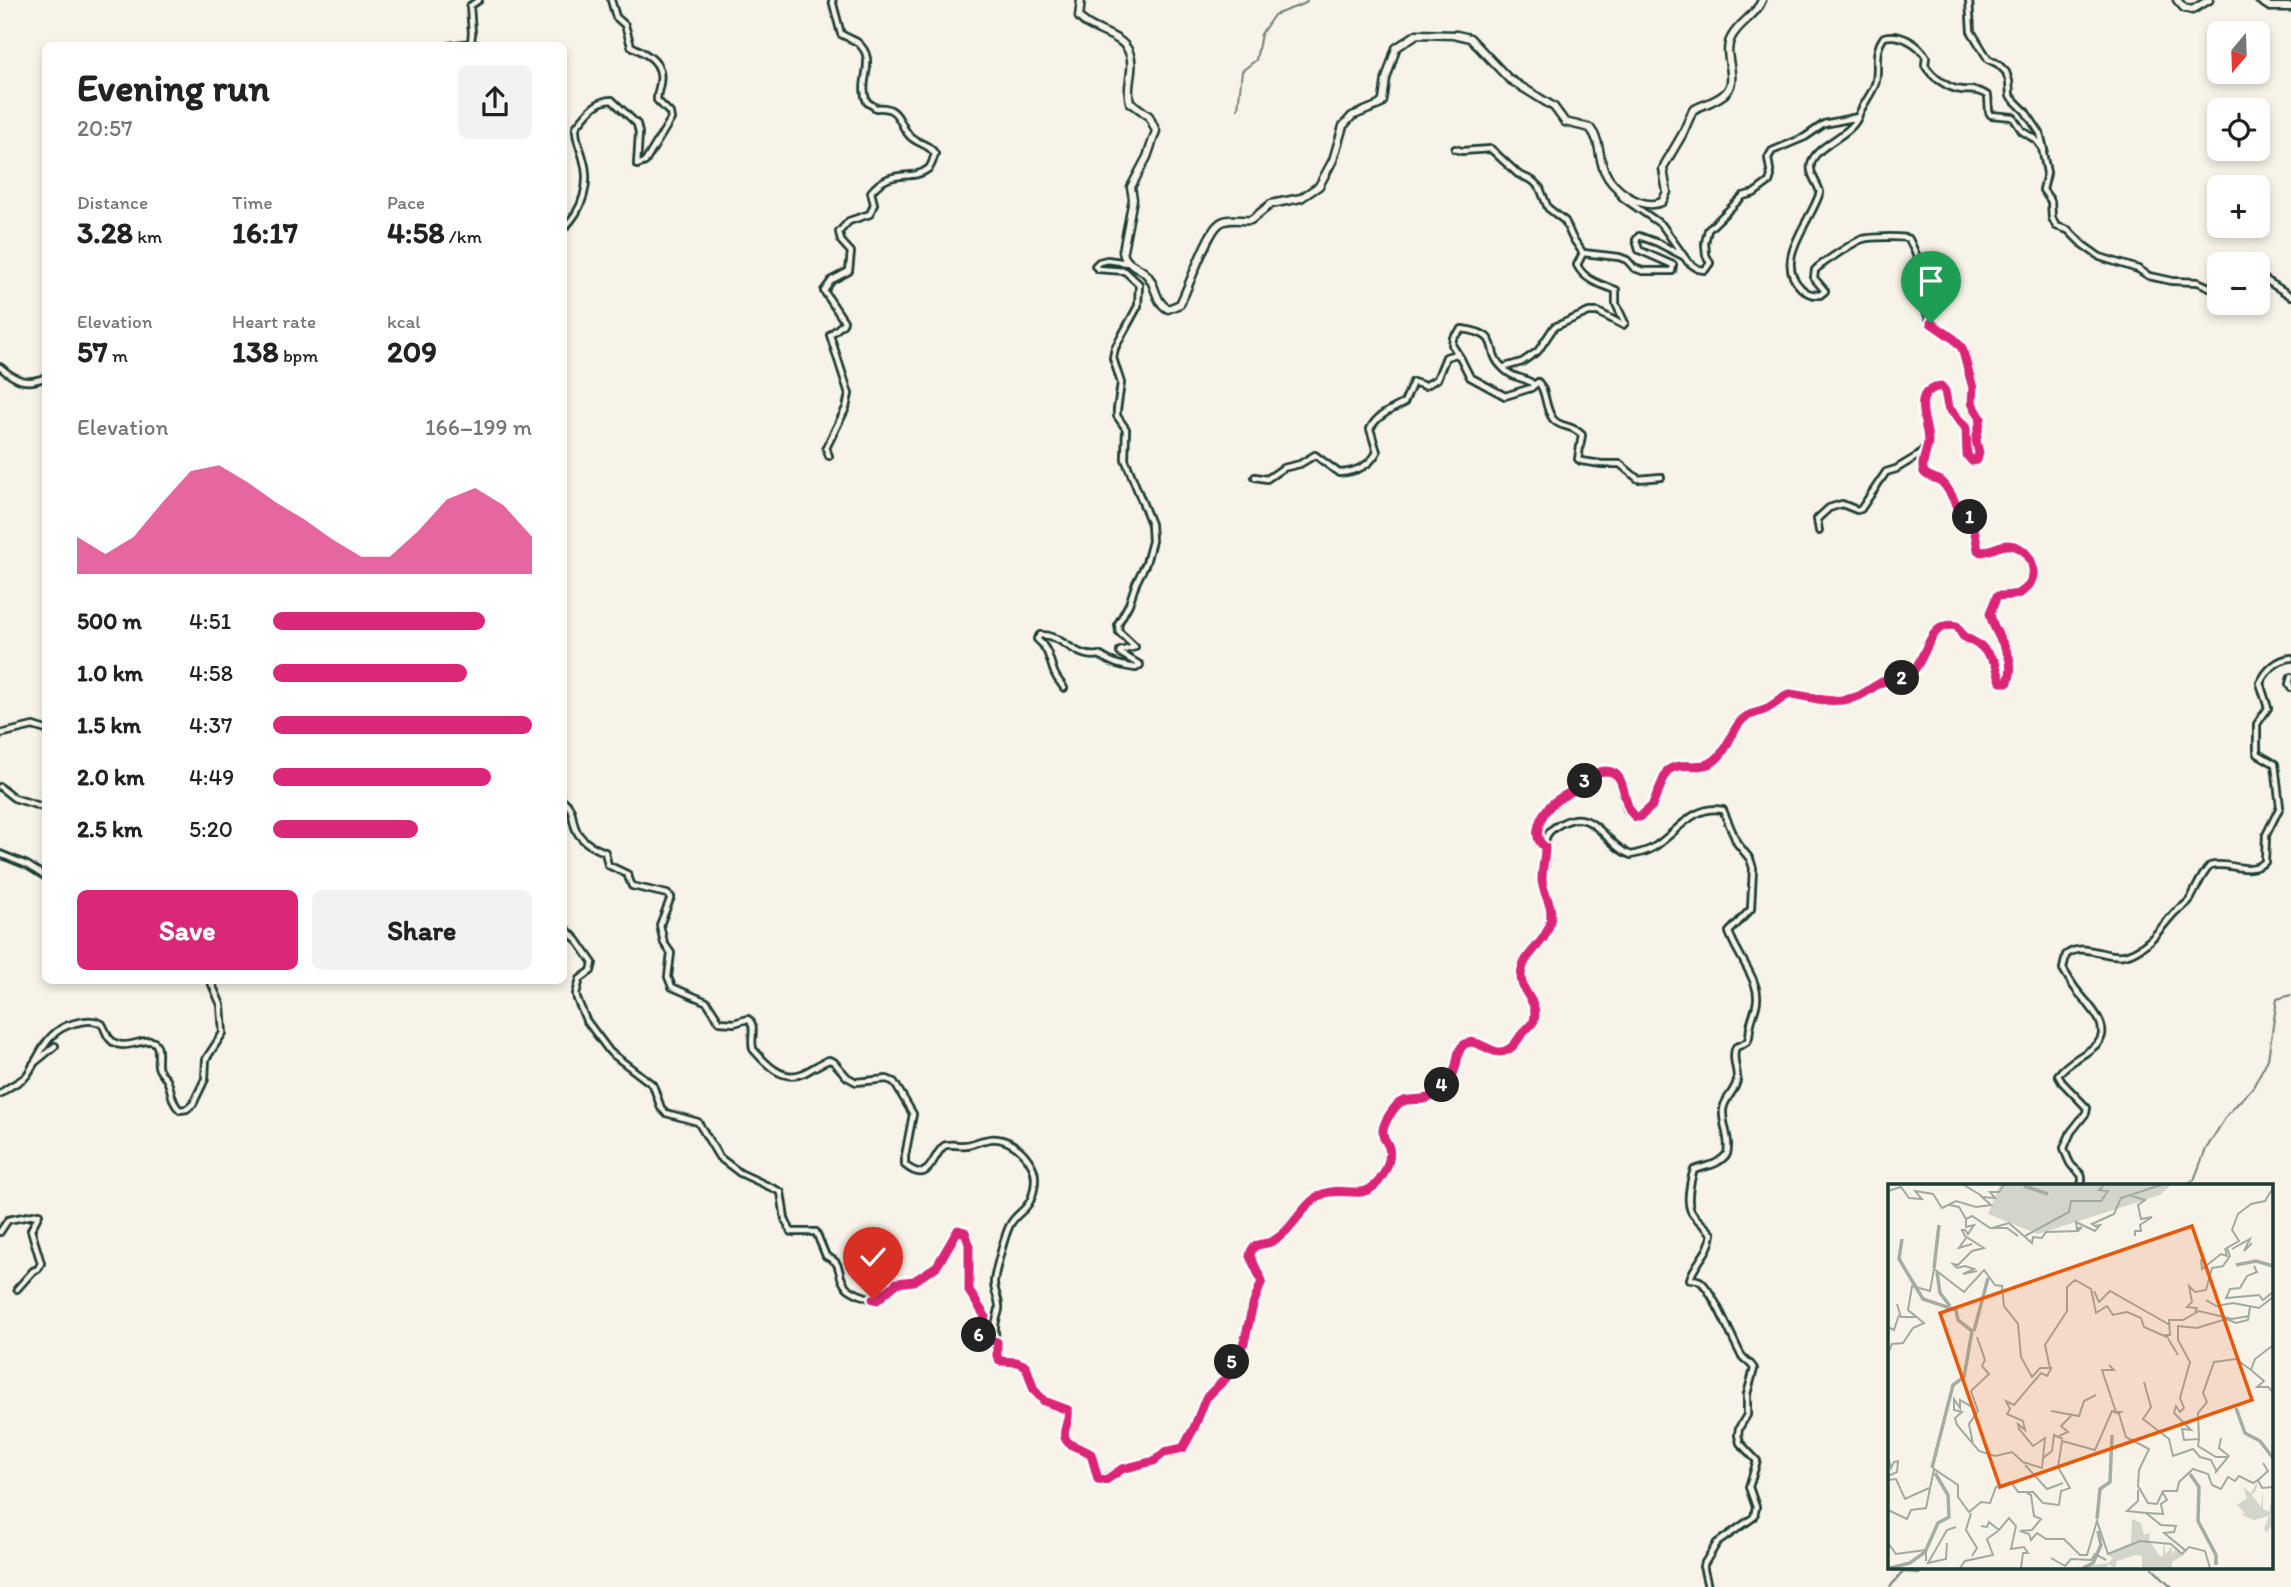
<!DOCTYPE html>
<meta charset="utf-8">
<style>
body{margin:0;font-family:Itim,sans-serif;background:#f2f2f2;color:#222;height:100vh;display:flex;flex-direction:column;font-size:26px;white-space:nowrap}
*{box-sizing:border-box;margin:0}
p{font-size:23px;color:#767676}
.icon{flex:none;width:38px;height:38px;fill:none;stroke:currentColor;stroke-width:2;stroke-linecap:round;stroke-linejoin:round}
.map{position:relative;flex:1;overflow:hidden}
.side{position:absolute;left:42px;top:42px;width:525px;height:942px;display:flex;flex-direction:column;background:#fff;border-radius:10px;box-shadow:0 4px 10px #0003}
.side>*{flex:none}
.needle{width:46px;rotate:199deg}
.buttons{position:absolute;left:2207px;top:21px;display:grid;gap:14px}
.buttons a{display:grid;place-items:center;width:63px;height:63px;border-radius:10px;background:#fff;box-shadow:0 4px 10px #0003;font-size:35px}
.pin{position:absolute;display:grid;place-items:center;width:60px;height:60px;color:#fff;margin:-72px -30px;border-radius:50% 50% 50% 0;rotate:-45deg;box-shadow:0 0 7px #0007}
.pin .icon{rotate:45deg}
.km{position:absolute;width:35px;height:35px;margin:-18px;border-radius:50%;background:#222;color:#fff;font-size:19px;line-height:35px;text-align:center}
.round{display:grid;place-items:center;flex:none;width:74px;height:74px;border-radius:10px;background:#f2f2f2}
.overview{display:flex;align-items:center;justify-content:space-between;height:119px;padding:0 35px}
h1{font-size:38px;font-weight:700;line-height:52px}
.figures{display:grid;grid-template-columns:repeat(3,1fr);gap:10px;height:119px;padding:7px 35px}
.figures div{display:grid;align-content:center}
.figures b{font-size:30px;font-weight:700}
.figures small{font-size:19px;font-weight:400}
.figures p{font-size:19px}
.chart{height:196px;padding:14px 35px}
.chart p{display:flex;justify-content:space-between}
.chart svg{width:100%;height:126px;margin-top:7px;fill:#db2777;opacity:.7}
.primary-button{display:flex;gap:14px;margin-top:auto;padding:14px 35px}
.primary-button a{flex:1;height:80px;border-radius:10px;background:#db2777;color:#fff;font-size:28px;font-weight:700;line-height:80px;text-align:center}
.primary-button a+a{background:#f2f2f2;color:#222}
ul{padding:0 35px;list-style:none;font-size:23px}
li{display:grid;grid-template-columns:112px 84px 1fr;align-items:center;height:52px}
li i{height:18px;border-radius:9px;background:#db2777}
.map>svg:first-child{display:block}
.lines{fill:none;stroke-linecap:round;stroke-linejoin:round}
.stream{stroke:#6f8077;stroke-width:2}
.street-casing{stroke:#1f3d34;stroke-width:10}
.secondary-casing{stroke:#1f3d34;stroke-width:11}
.street{stroke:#f7f3e8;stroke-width:4.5}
.secondary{stroke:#f7f3e8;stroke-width:6}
.route-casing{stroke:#fff;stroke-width:14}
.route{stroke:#db2777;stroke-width:9}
.inset-river{fill:none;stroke:#a4ada3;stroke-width:3.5}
.inset-road{fill:none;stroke:#a1aaa0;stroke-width:2}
.view{fill:#e8590c;fill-opacity:0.15;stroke:#e8590c;stroke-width:3.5}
.inset-edge{fill:none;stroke:#1f3d34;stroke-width:3.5}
</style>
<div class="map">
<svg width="2291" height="1587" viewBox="0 0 2291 1587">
<rect width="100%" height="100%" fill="#f7f3e8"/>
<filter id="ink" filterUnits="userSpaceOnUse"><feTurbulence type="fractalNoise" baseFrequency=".0143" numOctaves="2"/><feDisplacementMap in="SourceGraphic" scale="14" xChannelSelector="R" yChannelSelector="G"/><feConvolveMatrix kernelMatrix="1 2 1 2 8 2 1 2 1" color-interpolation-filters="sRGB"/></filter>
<g filter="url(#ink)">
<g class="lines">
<g class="stream">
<path d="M1238 109 1242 71 1256 60 1261 34 1274 15 1306 3 1307 0"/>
<path d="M2182 1186 2194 1180 2206 1149 2227 1115 2253 1087 2268 1059 2277 999 2291 995"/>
<path d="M2153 1568 2172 1587"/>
<path d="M1890 1587 1903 1572 1919 1573 1926 1568"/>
</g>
<defs>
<g id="street">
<path d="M1969 0 1971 31 1988 59 1998 64 2006 72 2009 81 2010 96 2025 111 2040 133 2044 150"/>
<path d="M449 46 471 43 472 33 470 6 479 0"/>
<path d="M1858 117C1862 104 1873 94 1876 81 1879 64 1873 52 1884 37 1900 33 1918 43 1926 57L1925 65C1931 76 1948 89 1962 90 1973 91 1978 89 1988 96L1989 112 1991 115 2013 117 2022 131 2036 140 2042 148 2047 173 2043 190 2051 201 2052 218 2056 226 2068 230 2083 245 2100 257 2138 269 2149 276 2172 281 2198 282 2209 287 2219 283"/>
<path d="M1455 149 1462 151 1491 149 1518 174 1533 181 1540 188 1548 208 1565 221 1572 237 1583 253"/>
<path d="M564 228C583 210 591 183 583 158 580 146 575 139 576 127 586 115 595 100 612 100L637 124 639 133 637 165 645 162 671 119 670 113 657 100C657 94 659 89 660 83 664 62 647 54 631 46L625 25 616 17 611 0"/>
<path d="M2258 275 2291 296"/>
<path d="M1458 354 1452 345 1453 338 1462 329C1506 335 1482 350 1504 369"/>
<path d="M0 367C15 380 26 386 46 377"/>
<path d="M1534 385C1525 376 1515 380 1505 370V367L1522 362 1538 351 1554 327 1589 312H1598L1623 325 1625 323 1616 304V290C1601 285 1584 280 1577 265L1583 253 1619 257 1627 260 1634 268 1643 271H1672L1673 265 1639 250 1636 240 1639 236 1658 243 1683 256"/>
<path d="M829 456 826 448 846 408 849 394 830 335 843 324 844 321 824 291 832 280 849 271 851 252 841 241 839 232 849 221 870 214 874 204 871 192C891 167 911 182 928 169 932 166 933 159 935 154 929 144 921 145 912 138 898 127 902 105 876 108L867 102C857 80 879 60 857 42 852 39 846 37 841 34L832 0"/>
<path d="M1255 477 1267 479 1283 468 1300 464 1315 455 1339 473C1355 472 1369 467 1377 452L1370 429C1377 415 1391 410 1404 403L1413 382 1425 386 1437 379 1446 357 1456 354 1460 357 1470 377 1505 396 1531 388 1538 382C1547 391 1544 407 1553 419 1561 429 1571 423 1582 435L1578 459 1581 461 1602 464H1620L1638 479 1661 477"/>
<path d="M1819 531 1817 519 1829 508 1842 504 1857 510 1861 509 1886 472 1896 469 1916 457 1928 445"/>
<path d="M2291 677 2289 684 2291 688"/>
<path d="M1064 688C1061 683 1056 678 1054 672 1049 659 1049 649 1037 639L1040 635C1063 634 1075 660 1099 655 1111 663 1121 666 1136 668L1140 665 1120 653V651L1135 647 1119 632 1118 624 1129 604 1136 583 1146 563 1152 541 1151 524 1125 459 1126 429 1117 416V410L1121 383 1113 358 1115 348 1138 306 1139 284 1125 271 1098 269 1095 266 1099 262 1107 260 1128 263"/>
<path d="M0 734 33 726 46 730"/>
<path d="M0 787 14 798 46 808"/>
<path d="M564 801C574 809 571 816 575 827 579 840 594 848 605 852L608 865 627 874 632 886 667 894 671 897 660 925 664 943 671 953 668 977 672 987 707 1002 720 1022 734 1023 748 1019C757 1026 750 1038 753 1049 765 1063 782 1083 804 1073 812 1069 820 1063 829 1060L834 1062 847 1077 856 1082 887 1079 894 1082 913 1114 905 1156V1165C931 1186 931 1156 944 1146 948 1143 959 1146 965 1145 972 1145 978 1141 985 1140 1005 1134 1024 1150 1032 1166 1038 1177 1034 1198 1026 1207 1020 1214 1013 1217 1009 1227 1005 1235 994 1275 994 1283 994 1293 1000 1299 999 1309 998 1316 994 1323 995 1330 995 1336 997 1356 1000 1361L1023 1364C1034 1375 1031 1393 1046 1403 1053 1407 1061 1407 1068 1410 1072 1422 1062 1430 1066 1441L1091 1454 1097 1475 1102 1480 1122 1469 1154 1461 1165 1453 1183 1449 1186 1445 1206 1398 1227 1377 1234 1356 1244 1343 1253 1305 1262 1281 1250 1256C1253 1241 1262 1247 1273 1241 1293 1230 1302 1203 1323 1194 1338 1187 1356 1197 1369 1190 1382 1183 1391 1163 1389 1149 1388 1143 1384 1140 1383 1135 1381 1126 1390 1113 1396 1107 1407 1094 1426 1105 1438 1091 1444 1084 1454 1075 1456 1066 1459 1057 1457 1046 1467 1043 1482 1039 1495 1062 1511 1048 1515 1045 1517 1039 1521 1035 1524 1031 1529 1028 1532 1024 1545 1004 1517 990 1522 970 1528 948 1547 942 1550 921 1553 904 1543 895 1542 881 1541 875 1544 870 1545 865 1547 846 1538 836 1560 824 1566 821 1574 818 1580 819 1599 821 1612 849 1631 855 1640 853 1650 851 1657 845 1678 831 1694 804 1723 810L1737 843 1750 859 1753 868 1751 909 1729 932C1735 951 1757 978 1757 996 1758 1005 1753 1014 1751 1023 1747 1038 1754 1041 1736 1047 1731 1058 1738 1069 1737 1080 1736 1091 1724 1098 1723 1110 1722 1126 1731 1138 1727 1154 1717 1166 1708 1165 1694 1170 1692 1175 1691 1180 1690 1186 1685 1216 1695 1215 1712 1234 1710 1253 1695 1262 1690 1279 1693 1279 1698 1280 1700 1281 1713 1291 1732 1338 1740 1353 1743 1360 1751 1362 1754 1369L1747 1394V1415L1739 1428 1738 1435 1740 1443 1757 1461 1749 1487 1756 1507 1754 1517 1717 1543 1703 1566 1708 1587"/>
<path d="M1544 846 1539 843C1530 816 1558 801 1576 788 1587 780 1596 770 1610 772L1620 779 1627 809 1636 817H1640L1652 806 1667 771C1681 761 1700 770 1714 761 1727 752 1729 736 1738 724 1746 713 1756 715 1766 709 1775 704 1781 698 1790 694 1816 697 1831 707 1859 696 1867 692 1874 686 1882 682 1892 678 1903 680 1912 672 1928 658 1928 620 1957 626L1963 637 1981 646 1995 662 2001 682H2008C2015 665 2005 643 1996 628 1994 624 1991 622 1990 618 1988 610 1993 602 1997 596 2006 595 2017 597 2025 590 2043 575 2029 544 2007 545 1999 545 1992 550 1985 553L1978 550C1975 533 1975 519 1959 510 1954 502 1951 491 1943 483 1938 478 1928 478 1924 472 1920 465 1928 449 1928 441 1928 423 1909 390 1941 386L1945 391 1948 407 1966 428 1967 455 1972 462 1978 457 1976 440 1981 418 1972 403V382L1963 348 1954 339 1931 323 1924 306 1929 297 1931 287 1909 239C1902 236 1870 237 1863 239 1855 241 1821 264 1815 270L1814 278 1825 291 1820 295C1812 295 1807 294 1801 288 1772 260 1812 221 1820 192 1818 184 1809 174 1811 165 1813 146 1851 136 1858 117L1824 124 1805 137 1772 151 1768 158 1771 176 1769 182 1754 193 1743 196 1708 230 1705 243 1706 255 1710 263 1705 270 1698 269 1688 262 1662 225 1623 198 1618 191"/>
<path d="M0 854 27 865 46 877"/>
<path d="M564 927 577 940 593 963 591 971 580 979 576 994 577 999 586 1020 610 1052 653 1085 661 1108 666 1113 698 1122 719 1157 740 1173 781 1192 785 1219 791 1232H816L826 1256C843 1264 836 1268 843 1282 847 1292 868 1298 877 1300L897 1283 914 1281 938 1266 958 1230 965 1232 969 1244V1291L985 1316 979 1336 997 1342"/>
<path d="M33 1064 55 1046"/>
<path d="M0 1094C7 1087 24 1080 27 1075 42 1053 46 1030 75 1023 85 1021 92 1019 102 1024 105 1028 106 1035 110 1039 123 1055 148 1033 156 1044 160 1050 157 1060 158 1066 159 1072 164 1075 167 1080 172 1090 171 1103 180 1110L187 1109 193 1104 205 1079 206 1059 223 1033 221 1005 210 980"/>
<path d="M2081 1186C2084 1173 2080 1174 2072 1166 2068 1161 2066 1154 2064 1148L2071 1132 2086 1113 2087 1108 2062 1082 2058 1075C2069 1060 2085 1056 2097 1044 2113 1028 2088 1004 2078 992 2072 985 2068 977 2063 969L2066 955C2085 939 2109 964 2133 952 2152 943 2161 927 2175 912 2181 907 2187 905 2191 898 2197 887 2201 875 2210 866 2229 861 2248 876 2265 862L2266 835 2280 807 2275 764 2258 754 2257 750V724L2268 708 2260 683C2267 669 2276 660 2291 658"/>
<path d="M0 1232 8 1220 39 1214 31 1230 41 1263 38 1269 33 1271 17 1289"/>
</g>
<g id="secondary">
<path d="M1081 0 1079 17C1091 32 1121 33 1129 52 1136 68 1125 86 1130 102L1149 116 1156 131 1147 157 1131 187 1133 199 1123 251C1124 265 1138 265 1147 275 1157 286 1154 301 1168 309L1180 304C1189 287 1207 233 1219 224 1227 217 1241 221 1251 220L1271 204 1301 198 1319 186 1333 160 1343 126 1352 116 1379 105 1383 101 1386 79 1396 48 1417 34 1457 35 1470 38 1509 79 1554 107 1565 122 1590 128C1601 141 1598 156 1604 170 1612 189 1641 211 1662 202L1667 192 1663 169 1665 164 1682 135 1693 110C1702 105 1714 102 1723 95 1742 81 1721 56 1731 38 1739 22 1756 16 1762 0"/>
<path d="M2177 0 2184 8 2192 10 2209 0"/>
<path d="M2259 0 2270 7H2291"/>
</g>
</defs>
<use href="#street" class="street-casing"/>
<use href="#secondary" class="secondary-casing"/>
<use href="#street" class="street"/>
<use href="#secondary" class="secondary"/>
</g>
</g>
<g class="lines" filter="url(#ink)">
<defs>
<path id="route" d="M873 1299 877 1300 897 1283 914 1281 937 1266 958 1230 965 1232 969 1244V1291L985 1316 979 1336 997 1342V1356L1000 1361 1017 1362 1026 1366 1034 1390 1044 1401 1068 1410C1071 1421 1058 1435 1069 1443 1075 1448 1084 1449 1091 1454L1098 1479 1106 1480 1122 1469 1154 1461 1165 1452 1183 1448 1194 1428 1206 1398 1227 1377 1234 1356 1244 1343 1253 1305 1262 1281 1250 1256C1253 1240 1262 1247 1273 1241 1294 1230 1302 1203 1323 1194 1338 1187 1357 1197 1370 1189 1382 1182 1392 1162 1389 1148 1388 1142 1383 1140 1383 1134 1382 1125 1391 1112 1397 1105 1407 1095 1424 1104 1436 1094 1442 1089 1449 1079 1453 1073 1459 1065 1455 1050 1465 1044 1480 1036 1492 1060 1509 1049 1515 1046 1518 1038 1523 1033 1527 1029 1530 1026 1534 1021 1539 999 1521 995 1521 976 1522 953 1544 946 1549 926 1556 905 1542 895 1542 879 1542 869 1545 858 1545 847 1530 837 1541 815 1551 805 1558 798 1566 795 1574 790 1583 784 1593 771 1606 771 1630 772 1619 805 1636 817H1640L1652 806 1667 771C1681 760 1700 771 1714 761 1728 751 1730 732 1742 720 1749 712 1758 714 1766 709 1774 705 1781 698 1790 694 1816 697 1830 706 1859 696 1867 692 1874 686 1882 682 1892 678 1903 680 1912 672 1927 659 1928 619 1957 626L1963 636 1981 646 1995 662 2001 682H2008C2019 654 1993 637 1990 613L1997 596C2006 595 2017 597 2024 590 2043 576 2030 545 2008 545 1998 545 1990 552 1981 552L1978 550C1975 533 1975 519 1959 510 1954 502 1951 491 1943 483 1939 478 1928 478 1924 472 1920 465 1928 449 1928 441 1928 423 1909 391 1941 386L1945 391 1948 407 1966 428 1967 455 1972 461 1977 460 1979 453 1976 440 1981 418 1972 403 1973 388 1962 348 1954 339 1931 323"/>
</defs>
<use href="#route" class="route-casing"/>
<use href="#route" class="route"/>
</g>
<g transform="translate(1888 1184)">
<rect width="385" height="385" fill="#f7f3e8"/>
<path d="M112 1H283L272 11 150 50 100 30ZM370 296 368 306 364 311 373 323 375 307V325L381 328 385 309V349L382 342 379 349 376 345 381 332 366 336 354 331 357 329 349 321 359 314 355 303 363 309ZM244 335 253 339 256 351 262 349 261 356 271 371 275 373V357L278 370 284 362V371L287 365 296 371 284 378V384H254V372L248 371 229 377 227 384 220 380 219 384H186L220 379 225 374 218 370 243 359Z" fill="#d3d5ca"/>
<path class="inset-river" d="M136 2 160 10M14 55 11 75 35 115 68 126 70 136 84 147 76 193 65 201 44 284M348 81 368 77 385 82M46 84 51 41M49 88 52 109 62 122M86 147 100 94M348 224 357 249 372 257 385 274M302 290 311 303 310 337 328 371V381M209 335 212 305 222 298 224 251M2 384 22 379 37 368 50 339 61 333 60 311 47 289M195 384 205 379 213 361 210 347"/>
<path class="inset-road" d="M76 1 94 12M0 7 13 3 21 14 34 15 27 7 45 10 54 24 68 17 88 23 103 21 94 13 107 14 102 8H111L116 1M241 11 257 16 250 21 253 35 264 33 252 41 253 47H247V52M61 21 71 23 78 35 84 32 102 44H119L130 52M78 35V43L86 41 80 50 77 46H74L77 52 96 64 84 67 70 81 65 80 69 84 77 82 86 85 75 90 89 87M104 44 121 39 144 59 145 53 154 54 158 48 190 47 194 43 189 45 188 38 207 47 212 41 207 42 204 40 226 30 233 14 273 1M137 52 181 28 183 17H213L220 7 211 6 216 1M78 54 71 64 84 60M344 65 362 55 356 67 364 59M313 75 314 85 333 70 339 72 337 64M366 82 369 88 359 92 352 104 342 105 338 114 371 111 375 116 385 108M206 107 211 118 222 107 282 141M318 116 328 122 345 119 371 124 385 113M9 120 13 133H27M307 128 309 124 299 123 304 118 301 102 307 108 318 106 324 84 335 82 342 72 339 64 351 57 344 46 350 30 363 20 377 17 385 4M0 143 6 146 11 131M385 151 384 162 367 175 363 186 376 197 369 203H380L385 208M0 169 4 160 15 159 25 144 36 139 20 126 24 102 42 107 46 85 76 108 96 86 107 101 114 102 116 122 130 140 133 173 144 193 152 184H162L157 161 179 127V103L187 96 203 105 208 129 219 122 225 131 239 128 253 134 256 143 281 154M290 171 278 151H282L281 136H295L311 127 344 135 361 132M221 181 226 186H214L228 228H233L230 230M164 183 159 192 153 189 126 221 118 217 122 225 119 230 135 237 137 246 130 240 131 245 145 262 157 254 155 274 164 267 166 251 175 255M256 198 263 223 255 235 281 255 285 272 305 265 312 273 323 276 328 286M163 227 191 232 196 217 208 211M87 231 84 223 72 216V224L66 215V226L74 228 67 234 69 241 91 267 107 272 124 268 135 278 154 284 155 274M171 252 180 248 173 242 183 232M333 254 331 264 341 272M311 255 310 229 319 218 315 209 326 178 348 175 363 186M85 260 81 240 90 227 83 207 101 190 94 182 97 176 89 153M0 272 3 284 6 278 10 277 9 288 0 292M137 281 159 305 175 299M327 289 340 273H328L310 262 311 255 296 256 294 245 303 246 286 229 288 222 292 228 296 224 292 214 302 178 290 156V142L309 144 338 135 348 139 360 136 362 123M0 296 8 295 17 315 41 304M370 296 380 287 375 279M250 306V317L239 327 258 329M139 309 143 311 146 332 153 335 144 346 132 347 141 350 143 356 149 349 158 355H176L192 371H199L209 337 220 370 252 357 283 360 294 370M275 309 279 316 273 320 275 330 258 329 273 341 288 342 286 348 276 349 297 366 294 370 301 363 317 367 322 384M0 326 19 335 23 326 38 324 46 285 70 301V313L81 328 93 318 102 319 108 303 123 298 130 308H145L155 319 171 321 173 307 182 304 170 283 174 257 207 266 224 227 231 230 238 253 261 265 251 286 250 302 260 319 269 320 275 307H289L291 298 305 285 320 290 324 301 333 305 340 293 347 297 351 292 365 299 370 296 374 304 385 303M83 329 78 346 89 364 84 372M93 342 99 343 101 338 111 346 121 334 128 342 123 365 136 363 140 369H135L133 384M0 359 8 370 38 366V377M59 359 58 375 40 379 59 346 68 343M163 374 177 382 183 375 203 376 207 370 218 376M72 384 77 377 105 371 99 355 110 347"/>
<path class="view" d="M304 42 364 216 112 303 52 129Z"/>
<rect width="385" height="385" class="inset-edge"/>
</g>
</svg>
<div class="buttons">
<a><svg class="needle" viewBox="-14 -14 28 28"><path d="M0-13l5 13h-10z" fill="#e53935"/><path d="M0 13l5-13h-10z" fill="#767676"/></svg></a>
<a><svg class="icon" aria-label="locate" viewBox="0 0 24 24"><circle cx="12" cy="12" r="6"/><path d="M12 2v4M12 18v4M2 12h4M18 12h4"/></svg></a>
<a>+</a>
<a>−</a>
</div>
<div class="pin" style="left:1931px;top:323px;background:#1e9e55"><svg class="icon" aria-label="arrive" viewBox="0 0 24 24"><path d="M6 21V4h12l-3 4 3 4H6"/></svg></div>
<div class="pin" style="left:873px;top:1299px;background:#d93025"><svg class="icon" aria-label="check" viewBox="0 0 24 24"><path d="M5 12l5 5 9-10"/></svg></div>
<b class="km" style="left:1970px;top:517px">1</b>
<b class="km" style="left:1902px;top:678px">2</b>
<b class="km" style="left:1585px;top:781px">3</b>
<b class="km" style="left:1442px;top:1085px">4</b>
<b class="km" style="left:1232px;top:1362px">5</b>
<b class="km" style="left:979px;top:1335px">6</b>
<section class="side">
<div class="overview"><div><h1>Evening run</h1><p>20:57</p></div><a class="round"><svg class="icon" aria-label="share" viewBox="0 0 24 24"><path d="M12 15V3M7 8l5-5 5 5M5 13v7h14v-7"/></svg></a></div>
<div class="figures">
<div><p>Distance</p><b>3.28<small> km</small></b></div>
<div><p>Time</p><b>16:17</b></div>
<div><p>Pace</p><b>4:58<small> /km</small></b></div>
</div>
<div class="figures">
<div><p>Elevation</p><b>57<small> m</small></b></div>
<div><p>Heart rate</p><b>138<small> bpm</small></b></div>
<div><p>kcal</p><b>209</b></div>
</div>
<div class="chart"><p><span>Elevation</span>166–199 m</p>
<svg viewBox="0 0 160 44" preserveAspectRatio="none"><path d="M0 44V31L10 37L20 31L30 19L40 8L50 6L60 12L70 19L80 25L90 32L100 38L110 38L120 29L130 18L140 14L150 20L160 31V44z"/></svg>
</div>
<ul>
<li><b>500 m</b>4:51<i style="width:82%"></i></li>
<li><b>1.0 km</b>4:58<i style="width:75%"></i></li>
<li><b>1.5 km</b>4:37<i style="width:100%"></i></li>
<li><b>2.0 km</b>4:49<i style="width:84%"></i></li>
<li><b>2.5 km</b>5:20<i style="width:56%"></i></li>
</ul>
<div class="primary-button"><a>Save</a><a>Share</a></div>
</section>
</div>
